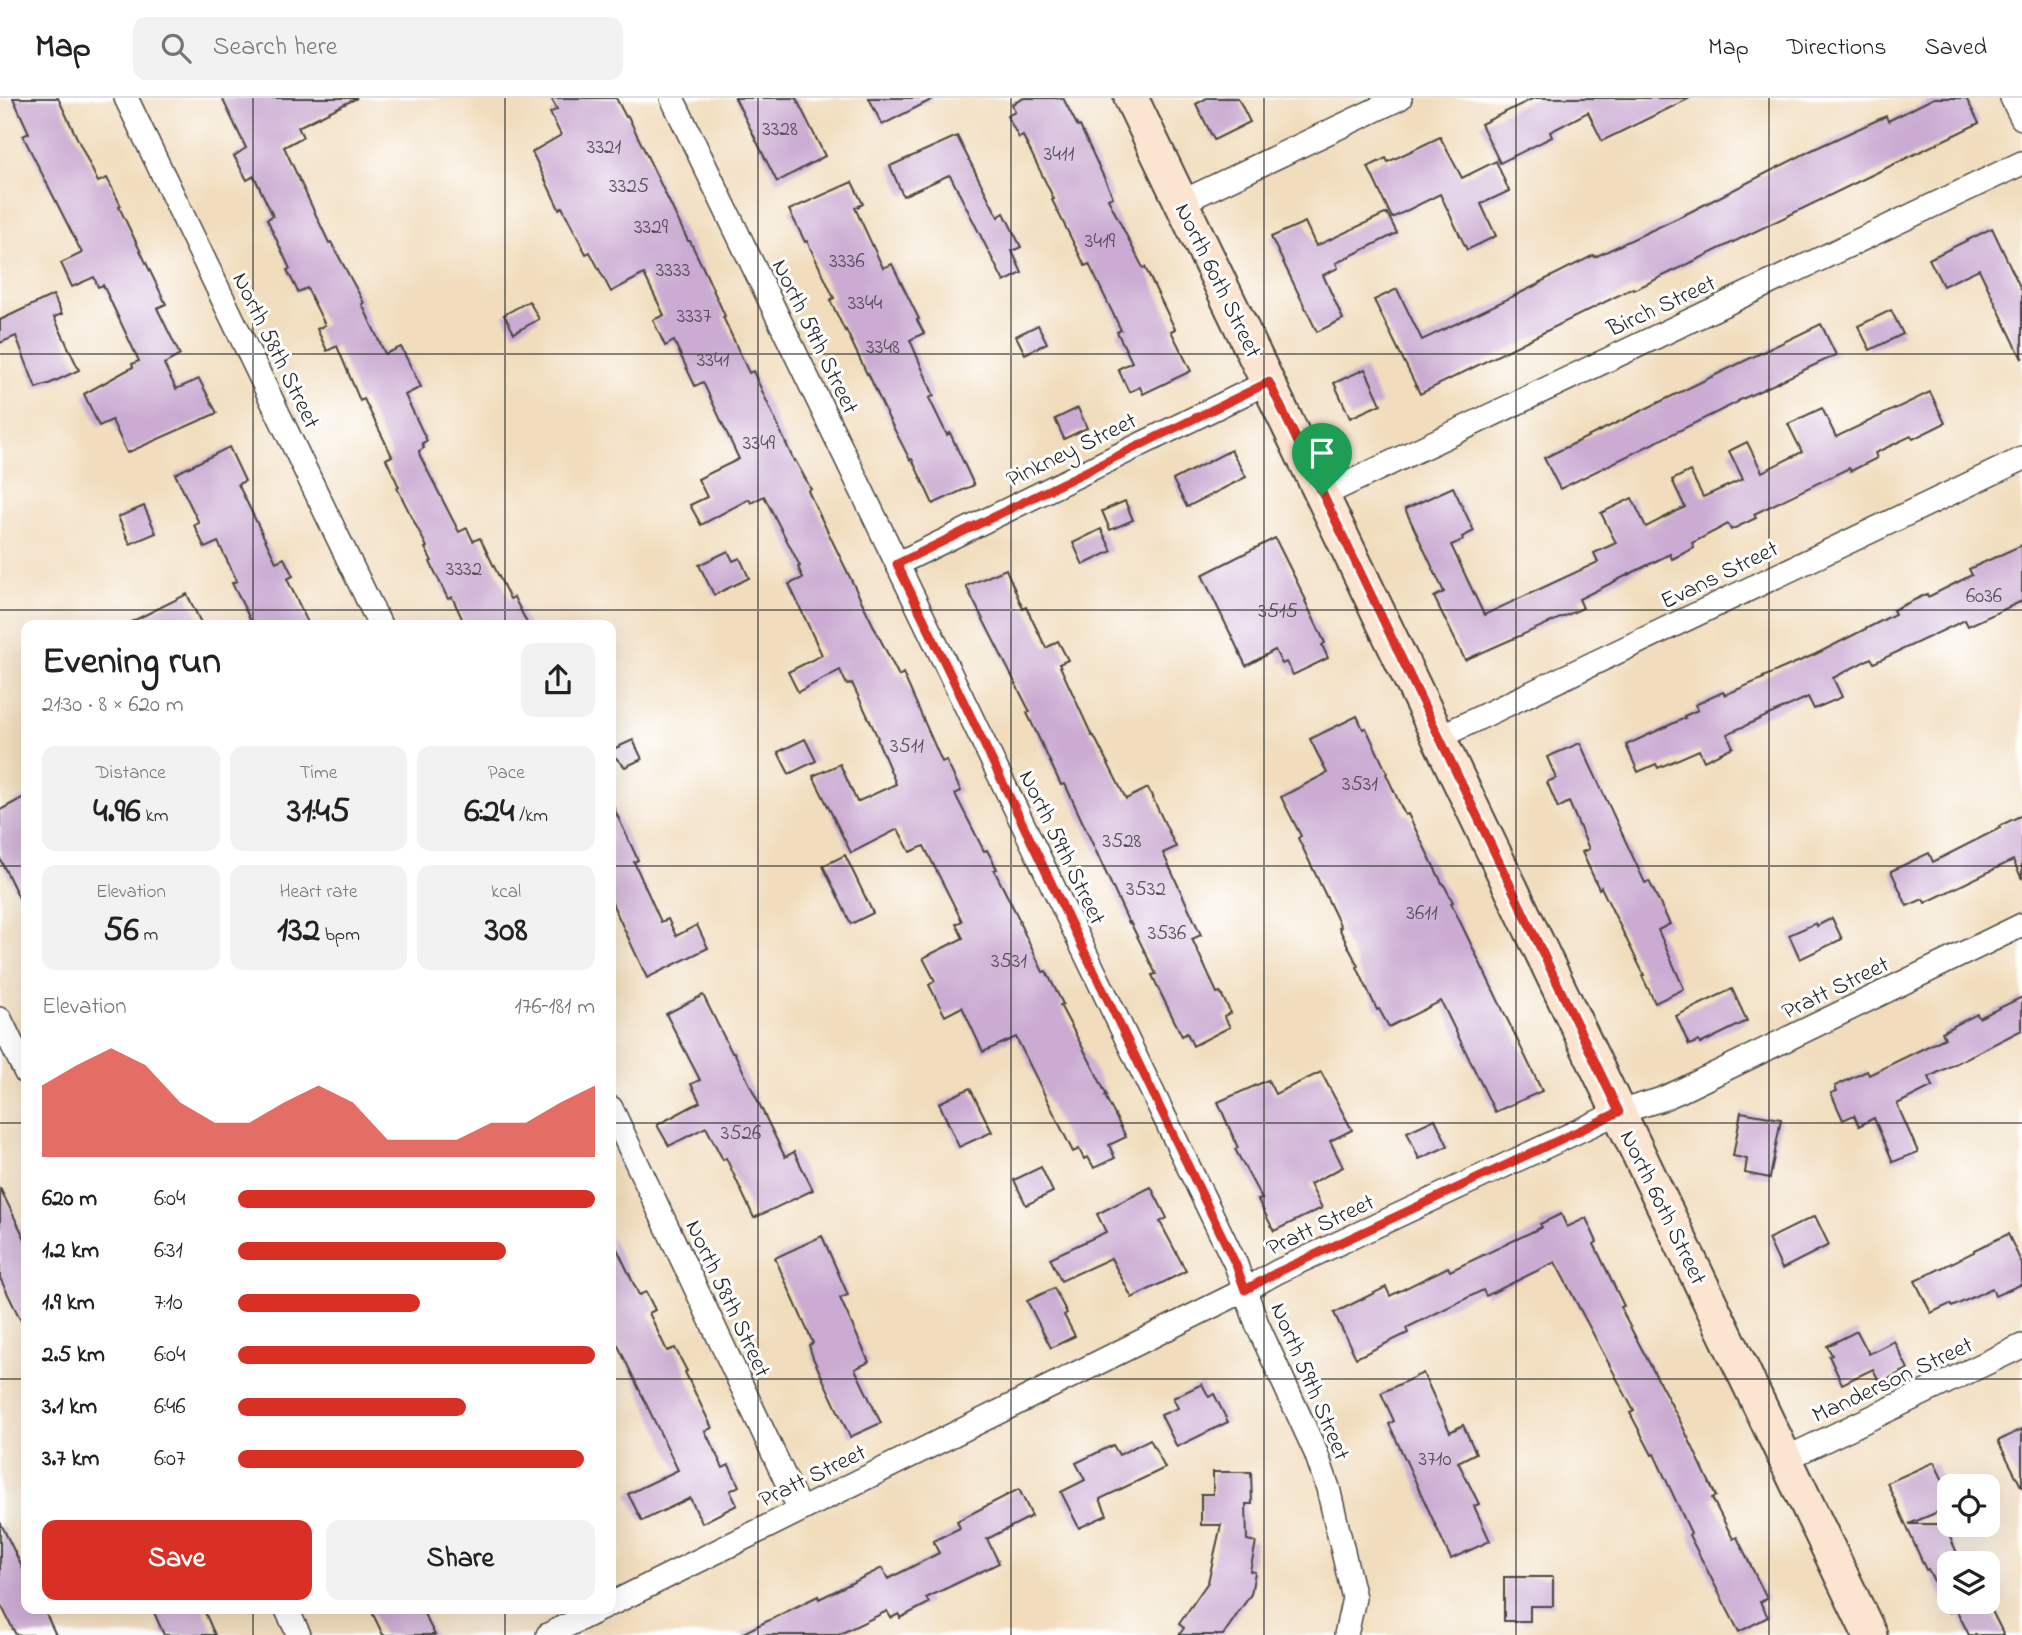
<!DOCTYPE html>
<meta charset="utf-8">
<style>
body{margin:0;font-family:"Indie Flower",sans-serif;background:#f2f2f2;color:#222;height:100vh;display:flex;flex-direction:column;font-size:26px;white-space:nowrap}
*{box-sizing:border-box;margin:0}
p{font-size:23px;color:#767676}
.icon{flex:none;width:38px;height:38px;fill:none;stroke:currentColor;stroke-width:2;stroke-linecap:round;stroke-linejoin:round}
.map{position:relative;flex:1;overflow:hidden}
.sheet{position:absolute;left:21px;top:522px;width:595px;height:994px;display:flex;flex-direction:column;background:#fff;border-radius:14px;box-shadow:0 7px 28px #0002}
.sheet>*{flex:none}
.fabs{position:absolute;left:1937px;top:1376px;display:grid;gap:14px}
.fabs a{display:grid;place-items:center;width:63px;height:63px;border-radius:14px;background:#fff;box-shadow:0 7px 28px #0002;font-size:35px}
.pin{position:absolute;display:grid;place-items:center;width:60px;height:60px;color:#fff;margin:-72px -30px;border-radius:50% 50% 50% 0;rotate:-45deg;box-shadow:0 0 7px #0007}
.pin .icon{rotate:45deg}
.round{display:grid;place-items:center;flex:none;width:74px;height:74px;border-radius:14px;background:#f2f2f2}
.head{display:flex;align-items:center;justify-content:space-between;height:119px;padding:0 21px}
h1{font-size:38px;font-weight:700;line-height:52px}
.figures{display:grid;grid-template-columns:repeat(3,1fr);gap:10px;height:119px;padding:7px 21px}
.figures div{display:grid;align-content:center;border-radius:14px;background:#f2f2f2;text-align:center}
.figures b{font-size:35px;font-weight:700}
.figures small{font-size:19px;font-weight:400}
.figures p{font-size:19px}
.chart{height:196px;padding:14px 21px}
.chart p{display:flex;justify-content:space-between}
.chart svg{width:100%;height:126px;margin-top:7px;fill:#d93025;opacity:.7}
.action{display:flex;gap:14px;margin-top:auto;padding:14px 21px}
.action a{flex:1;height:80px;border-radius:14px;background:#d93025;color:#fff;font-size:28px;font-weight:700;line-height:80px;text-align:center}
.action a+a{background:#f2f2f2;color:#222}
ul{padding:0 21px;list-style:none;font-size:23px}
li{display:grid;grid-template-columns:112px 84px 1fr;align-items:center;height:52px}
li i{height:18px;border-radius:9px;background:#d93025}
header{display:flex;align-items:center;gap:42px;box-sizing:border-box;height:98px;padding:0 35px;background:#fff;border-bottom:2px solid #e0e0e0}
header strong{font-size:33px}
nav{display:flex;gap:38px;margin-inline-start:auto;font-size:24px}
.search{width:490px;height:63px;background:#f2f2f2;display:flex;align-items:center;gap:18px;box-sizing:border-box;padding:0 24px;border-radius:14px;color:#767676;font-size:26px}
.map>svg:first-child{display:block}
.building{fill:#cbabd2}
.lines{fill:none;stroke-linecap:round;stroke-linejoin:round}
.street-casing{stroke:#494641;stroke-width:26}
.secondary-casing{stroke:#494641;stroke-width:37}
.street{stroke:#fff;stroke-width:23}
.secondary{stroke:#fce5d0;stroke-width:33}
.route-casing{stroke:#fff;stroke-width:14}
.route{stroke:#d93025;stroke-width:9}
.grid{fill:none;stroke:#2b2b2b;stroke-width:2;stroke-opacity:0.55}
.labels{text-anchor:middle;stroke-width:6;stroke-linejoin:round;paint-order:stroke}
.number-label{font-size:21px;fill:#534b55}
.street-label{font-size:24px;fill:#2b2b2b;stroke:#fff}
</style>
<header>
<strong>Map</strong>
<div class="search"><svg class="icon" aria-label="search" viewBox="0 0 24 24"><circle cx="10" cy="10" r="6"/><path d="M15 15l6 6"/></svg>Search here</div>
<nav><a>Map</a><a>Directions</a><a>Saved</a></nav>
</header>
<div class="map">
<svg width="2022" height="1537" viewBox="0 0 2022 1537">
<rect width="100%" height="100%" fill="#fff"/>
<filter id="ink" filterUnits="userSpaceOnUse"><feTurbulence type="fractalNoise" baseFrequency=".0143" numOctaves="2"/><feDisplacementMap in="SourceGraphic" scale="14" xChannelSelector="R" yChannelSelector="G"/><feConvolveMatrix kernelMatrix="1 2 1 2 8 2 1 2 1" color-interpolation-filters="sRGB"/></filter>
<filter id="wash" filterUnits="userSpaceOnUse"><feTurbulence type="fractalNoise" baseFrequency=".00686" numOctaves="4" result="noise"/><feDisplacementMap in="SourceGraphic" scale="28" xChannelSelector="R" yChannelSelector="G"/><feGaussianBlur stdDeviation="1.57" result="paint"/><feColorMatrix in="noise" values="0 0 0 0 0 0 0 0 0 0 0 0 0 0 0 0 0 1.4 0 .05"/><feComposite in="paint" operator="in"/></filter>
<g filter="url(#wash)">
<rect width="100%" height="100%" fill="#f1ddbd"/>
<g id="blocks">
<g class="building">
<path d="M13 0H58L98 84 107 80 121 108 119 109 166 206 157 210 180 257 164 266 176 291 199 281 217 315 127 355 112 322 99 328 84 296 133 269 132 266 139 263 103 187 98 189 94 179 72 189 61 165 82 155 23 38 29 35Z"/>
<path d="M222 0H357L298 29 303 39 284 49 329 145 331 144 364 205 362 206 385 256 401 249 421 289 405 297 427 343 422 345 424 350 419 353 420 358 459 434 467 430 473 443 480 440 510 501 514 499 528 527H465L452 499 448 501 430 464 432 463 425 450 427 449 397 390 399 389 386 361 392 358 364 301 360 303 337 248 327 253 317 231 325 227 307 190 298 194 287 172 290 171 267 121 273 118 254 78 247 82 234 58 246 50Z"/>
<path d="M551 0H616L626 19 628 18 688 143H690L706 176 725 218 723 219 749 275 753 273 794 363 795 362 811 391 808 393 877 535 899 578 903 575 942 664 946 662 961 693 955 696 984 753 987 752 997 771 994 772 1020 823 1019 824 1043 874 1046 873 1063 906 1060 907 1093 969 1107 998H1105L1126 1039 1109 1047 1115 1060 1094 1070 1088 1059 1084 1061 1079 1051 1073 1054 1016 939 983 954 962 909 945 918 929 887 935 883 923 860 963 840 956 826 962 823 924 748 910 754 898 731 851 755 813 678 840 666 857 704 896 686 877 641 878 640 852 585 847 587 840 572 798 594 788 574 822 557 789 486 803 480 798 469 800 468 764 398 751 405 749 401 701 427 690 407 707 399 698 381 739 361 703 284 695 288 674 243 665 248 653 222 664 217 644 176 611 194 590 154 586 156 562 109 559 111 532 54 561 37 550 15 557 11Z"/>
<path d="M735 0H796L825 58 777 84Z"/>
<path d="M869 0H935L882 27Z"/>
<path d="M1024 0H1063L1078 29 1080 28 1113 99 1108 101 1143 170 1145 169 1175 231 1171 233 1191 273 1143 296 1140 289 1129 294 1118 271 1132 264 1117 234 1121 232 1089 166 1085 168 1052 102 1054 101 1023 38 1019 40 1007 18 1015 14 1012 6Z"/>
<path d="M1207 0H1238L1250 24 1214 42 1196 6Z"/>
<path d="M1534 0H1690L1602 43 1588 14 1550 34 1552 39 1500 65 1481 26Z"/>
<path d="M1934 0H1966L1979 25 1688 166 1634 192 1633 190 1420 296 1374 202 1397 191 1422 242 1541 185 1540 184 1594 157 1595 159 1684 117 1812 52 1886 18 1888 23Z"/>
<path d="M957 38 998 119 1004 115 1021 149 1012 153 1022 175 1004 184 951 79 949 77 903 98 890 68Z"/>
<path d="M1440 39 1462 80 1496 63 1509 93 1481 106 1496 138 1467 152 1440 96 1392 120 1368 69 1386 60 1388 64Z"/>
<path d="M852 84 863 106 855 110 883 170 892 166 919 221 917 222 924 235 910 242 934 298 929 300 947 337 950 335 974 387 933 406 912 361 910 362 888 319 868 275 867 276 846 232 845 233 830 202 834 200 807 143 805 144 789 112Z"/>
<path d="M1387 115 1397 135 1336 165 1338 170 1323 177 1343 221 1317 234 1271 139 1305 124 1316 148Z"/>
<path d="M1992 130 2022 193V261L1979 171 1943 188 1929 161Z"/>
<path d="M53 197 62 216 54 219 79 272 51 285 36 290 16 238 0 245V222Z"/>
<path d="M529 203 539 221 514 235 504 217Z"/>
<path d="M1891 212 1903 236 1870 252 1858 228Z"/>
<path d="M1821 226 1836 257 1738 303V304L1560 391 1544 360Z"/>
<path d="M1038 227 1047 245 1025 256 1016 238Z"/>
<path d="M1365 271 1381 306 1350 320 1334 285Z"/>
<path d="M1930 294 1945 325 1913 341 1911 338 1875 355 1877 360 1851 373 1849 370 1754 416 1756 420 1731 432 1728 426 1692 445 1694 450 1672 461 1670 456 1579 501 1583 510 1465 562 1434 499 1444 494 1405 411 1453 389 1474 433 1462 439 1463 442 1451 447 1484 517 1598 464 1594 455 1616 445 1601 415 1632 400 1646 429 1685 409 1672 382 1690 373 1703 399 1743 381 1729 353 1747 344 1762 374 1802 354 1788 326 1822 310 1836 339Z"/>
<path d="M1078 310 1087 330 1064 341 1055 321Z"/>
<path d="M229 349 245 383 238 386 276 464 284 460 293 478 287 481 309 527H253L232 485 237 483 218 444 205 450 194 427 199 425 175 376Z"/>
<path d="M1231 352 1246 379 1187 409 1173 382Z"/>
<path d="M1125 403 1133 422 1110 432 1102 413Z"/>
<path d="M144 408 156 435 130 446 118 419Z"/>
<path d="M1101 431 1112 453 1083 467 1073 445Z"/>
<path d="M1275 440 1306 502 1305 503 1325 545 1322 547 1328 560 1293 577 1286 564 1282 566 1275 552 1246 568 1202 477Z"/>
<path d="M2022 447V503L1968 528 1965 522 1874 565 1871 560 1833 580 1842 599 1814 611 1808 599 1727 636 1733 649 1704 663 1699 652 1658 670 1656 666 1638 674 1626 647 1685 620 1684 618 1698 612 1695 607 1723 594 1725 597 1764 580 1763 579 1816 556 1895 516 1893 512 1927 496 1928 499 1972 477 1969 471Z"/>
<path d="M728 453 733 463 740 460 749 480 714 497 699 467Z"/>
<path d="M1006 471 1023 511 1026 509 1046 550 1058 543 1068 562 1059 566 1092 638H1094L1126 701 1148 690 1176 749 1163 755 1201 837 1192 841 1217 895 1220 894 1231 915 1224 918 1230 929 1193 948 1187 935 1182 938 1161 896 1152 877 1156 876 1130 824 1129 825 1065 686 1061 687 1027 615 1030 614 966 488Z"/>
<path d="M187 496 202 527H125Z"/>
<path d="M1357 618 1363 631 1366 630 1387 675 1386 676 1405 717 1408 716 1442 785H1443L1453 804 1451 805 1542 993 1495 1014 1441 903 1389 929 1379 911 1377 912 1357 869 1358 868 1339 830 1341 829 1298 740 1301 738 1281 699 1327 675 1310 641Z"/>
<path d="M805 641 816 663 789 676 778 654Z"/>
<path d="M633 642 642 661 625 669 611 655V652Z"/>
<path d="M1580 645 1645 785 1649 783 1670 826 1658 832 1684 891 1655 905 1642 878 1644 877 1601 789 1599 791 1582 754 1589 751 1569 704 1558 710 1547 684 1556 680 1547 659Z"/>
<path d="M26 698V814L0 761V712Z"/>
<path d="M611 704 638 762 634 764 661 824 668 821 676 838 697 827 708 850 647 880 611 803Z"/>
<path d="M2022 717V781L2013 762 1925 805 1923 801 1907 808 1891 773 1929 755 1933 764 2000 730 1999 728Z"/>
<path d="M845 757 873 815 851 826 823 768Z"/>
<path d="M1832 820 1842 841 1800 861 1789 837 1816 825 1817 828Z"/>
<path d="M1732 891 1747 923 1700 946 1699 943 1689 947 1676 918Z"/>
<path d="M703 897 732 955 734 954 785 1059 794 1054 813 1092 754 1120 726 1060 723 1062 706 1029 669 1048 657 1027 700 1004 691 986 700 982 666 916Z"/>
<path d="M2022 899V932L1929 979 1933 988 1897 1006 1918 1054 1893 1064 1874 1020 1859 1028 1854 1017 1843 1022 1831 995 1837 993 1835 988 1867 973 1869 977 1945 940 1942 934 1977 916 1979 920Z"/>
<path d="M1321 974 1352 1032 1330 1043 1343 1069 1310 1086 1322 1110 1274 1133 1258 1102 1262 1101 1235 1051 1238 1050 1218 1004 1268 982 1275 996Z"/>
<path d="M970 990 992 1034 959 1049 939 1005Z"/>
<path d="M1741 1014 1781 1021 1770 1080 1745 1075 1747 1061 1733 1058Z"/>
<path d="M1435 1021 1448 1048 1419 1061 1407 1034Z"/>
<path d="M1041 1069 1053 1094 1026 1107 1014 1082Z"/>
<path d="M1151 1089 1167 1120 1160 1124 1186 1173 1132 1200 1111 1160 1061 1183 1050 1160 1106 1134 1097 1116Z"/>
<path d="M0 1090 26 1143V1233L0 1180Z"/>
<path d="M1561 1116 1567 1129 1586 1120 1597 1144 1594 1146 1624 1208 1621 1209 1627 1223 1680 1323 1716 1398 1712 1400 1733 1441 1737 1439 1767 1501 1760 1504 1768 1519 1739 1534 1689 1437 1691 1435 1654 1356 1652 1357 1630 1315 1634 1313 1555 1164 1486 1198 1483 1192 1406 1230 1408 1235 1356 1260 1334 1215 1386 1189 1390 1198 1448 1169 1450 1173 1542 1129 1540 1126Z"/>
<path d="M1815 1118 1829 1147 1782 1171 1768 1141Z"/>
<path d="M2008 1136 2022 1166V1186L1995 1198 1992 1190 1952 1209 1950 1206 1931 1215 1915 1183 1974 1154V1152Z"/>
<path d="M611 1138 639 1197 646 1194 655 1212 649 1215 667 1253 675 1250 687 1273 685 1274 712 1330 705 1333 723 1370 729 1367 739 1388 730 1393 737 1407 702 1425 690 1400 642 1423 628 1396 678 1372 611 1233Z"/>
<path d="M822 1138 848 1197 840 1200 869 1264 855 1271 881 1325 850 1339 813 1260 809 1247 813 1245 775 1160Z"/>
<path d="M1054 1190 1067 1215 1064 1217 1075 1238 1051 1250 1027 1203Z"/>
<path d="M1857 1233 1869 1256 1894 1243 1908 1271 1880 1285 1873 1271 1842 1286 1829 1258 1832 1257 1827 1248Z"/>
<path d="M1423 1275 1450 1334 1463 1327 1476 1355 1458 1364 1479 1406 1474 1408 1490 1443 1451 1461 1389 1326 1394 1323 1381 1295Z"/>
<path d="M1202 1286 1209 1299 1214 1296 1228 1324 1177 1349 1161 1317 1178 1310 1173 1300Z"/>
<path d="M2022 1331V1390L1998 1343Z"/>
<path d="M1150 1341 1165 1370 1100 1401 1107 1417 1079 1430 1061 1394 1085 1382 1076 1365 1113 1347 1119 1357Z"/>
<path d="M1934 1364 1950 1397V1409L1909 1426H1944L1958 1457 1950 1461V1515L1928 1471 1926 1472 1887 1385Z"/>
<path d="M1213 1374H1251L1252 1406H1246L1247 1442 1256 1444 1250 1473 1255 1474 1251 1496 1223 1537H1179L1184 1530 1179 1526 1208 1484 1221 1427H1201V1396H1213Z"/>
<path d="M1019 1391 1032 1418 987 1441 999 1465 926 1500 929 1505 900 1520 899 1516 891 1520 887 1513 838 1537H739L818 1498 819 1501 882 1470 888 1481 939 1455 933 1443 960 1430 957 1423Z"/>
<path d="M0 1424 26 1477V1510H43L56 1537H16L0 1505Z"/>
<path d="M1504 1479H1553V1508H1530V1523H1504Z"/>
<path d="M1952 1503H1987L2004 1537H1969Z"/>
<path d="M152 1510H203L215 1537H164Z"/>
<path d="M370 1510H421L435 1537H383Z"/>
</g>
</g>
</g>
<g filter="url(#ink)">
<use href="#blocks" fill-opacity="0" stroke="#494641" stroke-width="2"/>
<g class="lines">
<defs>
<g id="street">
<path d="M126 0 380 527"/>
<path d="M672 0 1236 1167 1257 1226 1316 1355 1328 1390 1354 1500 1346 1537"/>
<path d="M2012 0 2022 20"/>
<path d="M1182 104 1400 0"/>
<path d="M1323 397 2022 65"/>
<path d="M897 466 1268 284"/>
<path d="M1439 639 2022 361"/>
<path d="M0 921 26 975"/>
<path d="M611 1010 800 1412"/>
<path d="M1785 1361 2022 1248"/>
<path d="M611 1506 1245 1192 1277 1174 1619 1014 1659 1002 1680 993 2022 827"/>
<path d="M286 1510 299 1537"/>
<path d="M548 1537 602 1510"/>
</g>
<path id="secondary" d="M1131 0 1870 1537"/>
</defs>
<use href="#street" class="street-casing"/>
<use href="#secondary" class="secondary-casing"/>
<use href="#street" class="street"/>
<use href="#secondary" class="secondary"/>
</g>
</g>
<g class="lines" filter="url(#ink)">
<defs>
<path id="route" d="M1269 284 1619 1014 1278 1174 1245 1192 1236 1167 897 466Z"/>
</defs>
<use href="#route" class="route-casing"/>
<use href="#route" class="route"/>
</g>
<path class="grid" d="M253 0V527M505 0V527M758 0V1537M1011 0V1537M1264 0V1537M1516 0V1537M1769 0V1537M0 256H2022M0 512H2022M0 768H26M611 768H2022M0 1025H26M611 1025H2022M0 1281H26M611 1281H2022M253 1510V1537M505 1510V1537"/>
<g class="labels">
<g class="number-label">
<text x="780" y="37">3328</text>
<text x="604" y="55">3321</text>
<text x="1059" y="62">3411</text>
<text x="629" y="94">3325</text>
<text x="651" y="135">3329</text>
<text x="1100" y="149">3419</text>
<text x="847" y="169">3336</text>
<text x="673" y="178">3333</text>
<text x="865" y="211">3344</text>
<text x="694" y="224">3337</text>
<text x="883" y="255">3348</text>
<text x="713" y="268">3341</text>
<text x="759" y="351">3349</text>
<text x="464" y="477">3332</text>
<text x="1984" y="504">6036</text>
<text x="1278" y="519">3515</text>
<text x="907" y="654">3511</text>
<text x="1360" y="692">3531</text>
<text x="1122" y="749">3528</text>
<text x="1146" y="797">3532</text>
<text x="1422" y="821">3611</text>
<text x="1167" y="841">3536</text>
<text x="1009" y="869">3531</text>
<text x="741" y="1041">3526</text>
<text x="1435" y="1367">3710</text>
</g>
<g class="street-label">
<text transform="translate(1219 182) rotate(64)" y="8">North 60th Street</text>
<text transform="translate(1661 207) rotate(-25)" y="8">Birch Street</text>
<text transform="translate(816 238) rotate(64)" y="8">North 59th Street</text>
<text transform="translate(277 252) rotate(64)" y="8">North 58th Street</text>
<text transform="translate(1071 351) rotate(-26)" y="8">Pinkney Street</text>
<text transform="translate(1719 476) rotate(-26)" y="8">Evans Street</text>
<text transform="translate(1063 749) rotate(64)" y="8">North 59th Street</text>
<text transform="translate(1835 889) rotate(-26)" y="8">Pratt Street</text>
<text transform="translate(1664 1109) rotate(64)" y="8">North 60th Street</text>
<text transform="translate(1320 1126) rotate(-25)" y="8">Pratt Street</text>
<text transform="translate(729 1200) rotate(65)" y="8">North 58th Street</text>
<text transform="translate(1892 1281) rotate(-25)" y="8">Manderson Street</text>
<text transform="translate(1311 1283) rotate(67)" y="8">North 59th Street</text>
<text transform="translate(812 1377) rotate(-26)" y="8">Pratt Street</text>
</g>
</g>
</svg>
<div class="fabs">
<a><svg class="icon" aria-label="locate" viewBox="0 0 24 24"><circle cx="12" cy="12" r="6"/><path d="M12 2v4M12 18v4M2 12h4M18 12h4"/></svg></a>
<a><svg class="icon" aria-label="layers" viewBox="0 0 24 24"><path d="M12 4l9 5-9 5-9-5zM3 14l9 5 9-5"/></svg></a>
</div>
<div class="pin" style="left:1322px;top:397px;background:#1e9e55"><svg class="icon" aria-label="arrive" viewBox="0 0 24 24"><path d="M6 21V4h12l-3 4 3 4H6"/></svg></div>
<section class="sheet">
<div class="head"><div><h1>Evening run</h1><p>21:30 · 8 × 620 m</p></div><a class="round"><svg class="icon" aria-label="share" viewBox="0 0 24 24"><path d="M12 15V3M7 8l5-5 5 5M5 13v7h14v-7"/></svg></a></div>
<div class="figures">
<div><p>Distance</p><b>4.96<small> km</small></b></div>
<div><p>Time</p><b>31:45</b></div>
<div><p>Pace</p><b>6:24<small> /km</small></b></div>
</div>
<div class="figures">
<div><p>Elevation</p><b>56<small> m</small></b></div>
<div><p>Heart rate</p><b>132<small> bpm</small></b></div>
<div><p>kcal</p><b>308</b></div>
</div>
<div class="chart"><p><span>Elevation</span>176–181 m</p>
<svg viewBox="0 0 160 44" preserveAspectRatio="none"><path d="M0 44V19L10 12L20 6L30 12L40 25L50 32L60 32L70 25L80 19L90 25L100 38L110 38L120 38L130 32L140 32L150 25L160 19V44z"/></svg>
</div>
<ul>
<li><b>620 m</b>6:04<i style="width:100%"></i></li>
<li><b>1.2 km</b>6:31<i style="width:75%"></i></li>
<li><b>1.9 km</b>7:10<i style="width:51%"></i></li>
<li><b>2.5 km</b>6:04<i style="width:100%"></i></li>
<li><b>3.1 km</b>6:46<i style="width:64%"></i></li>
<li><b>3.7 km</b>6:07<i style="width:97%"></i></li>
</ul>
<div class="action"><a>Save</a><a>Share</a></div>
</section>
</div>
